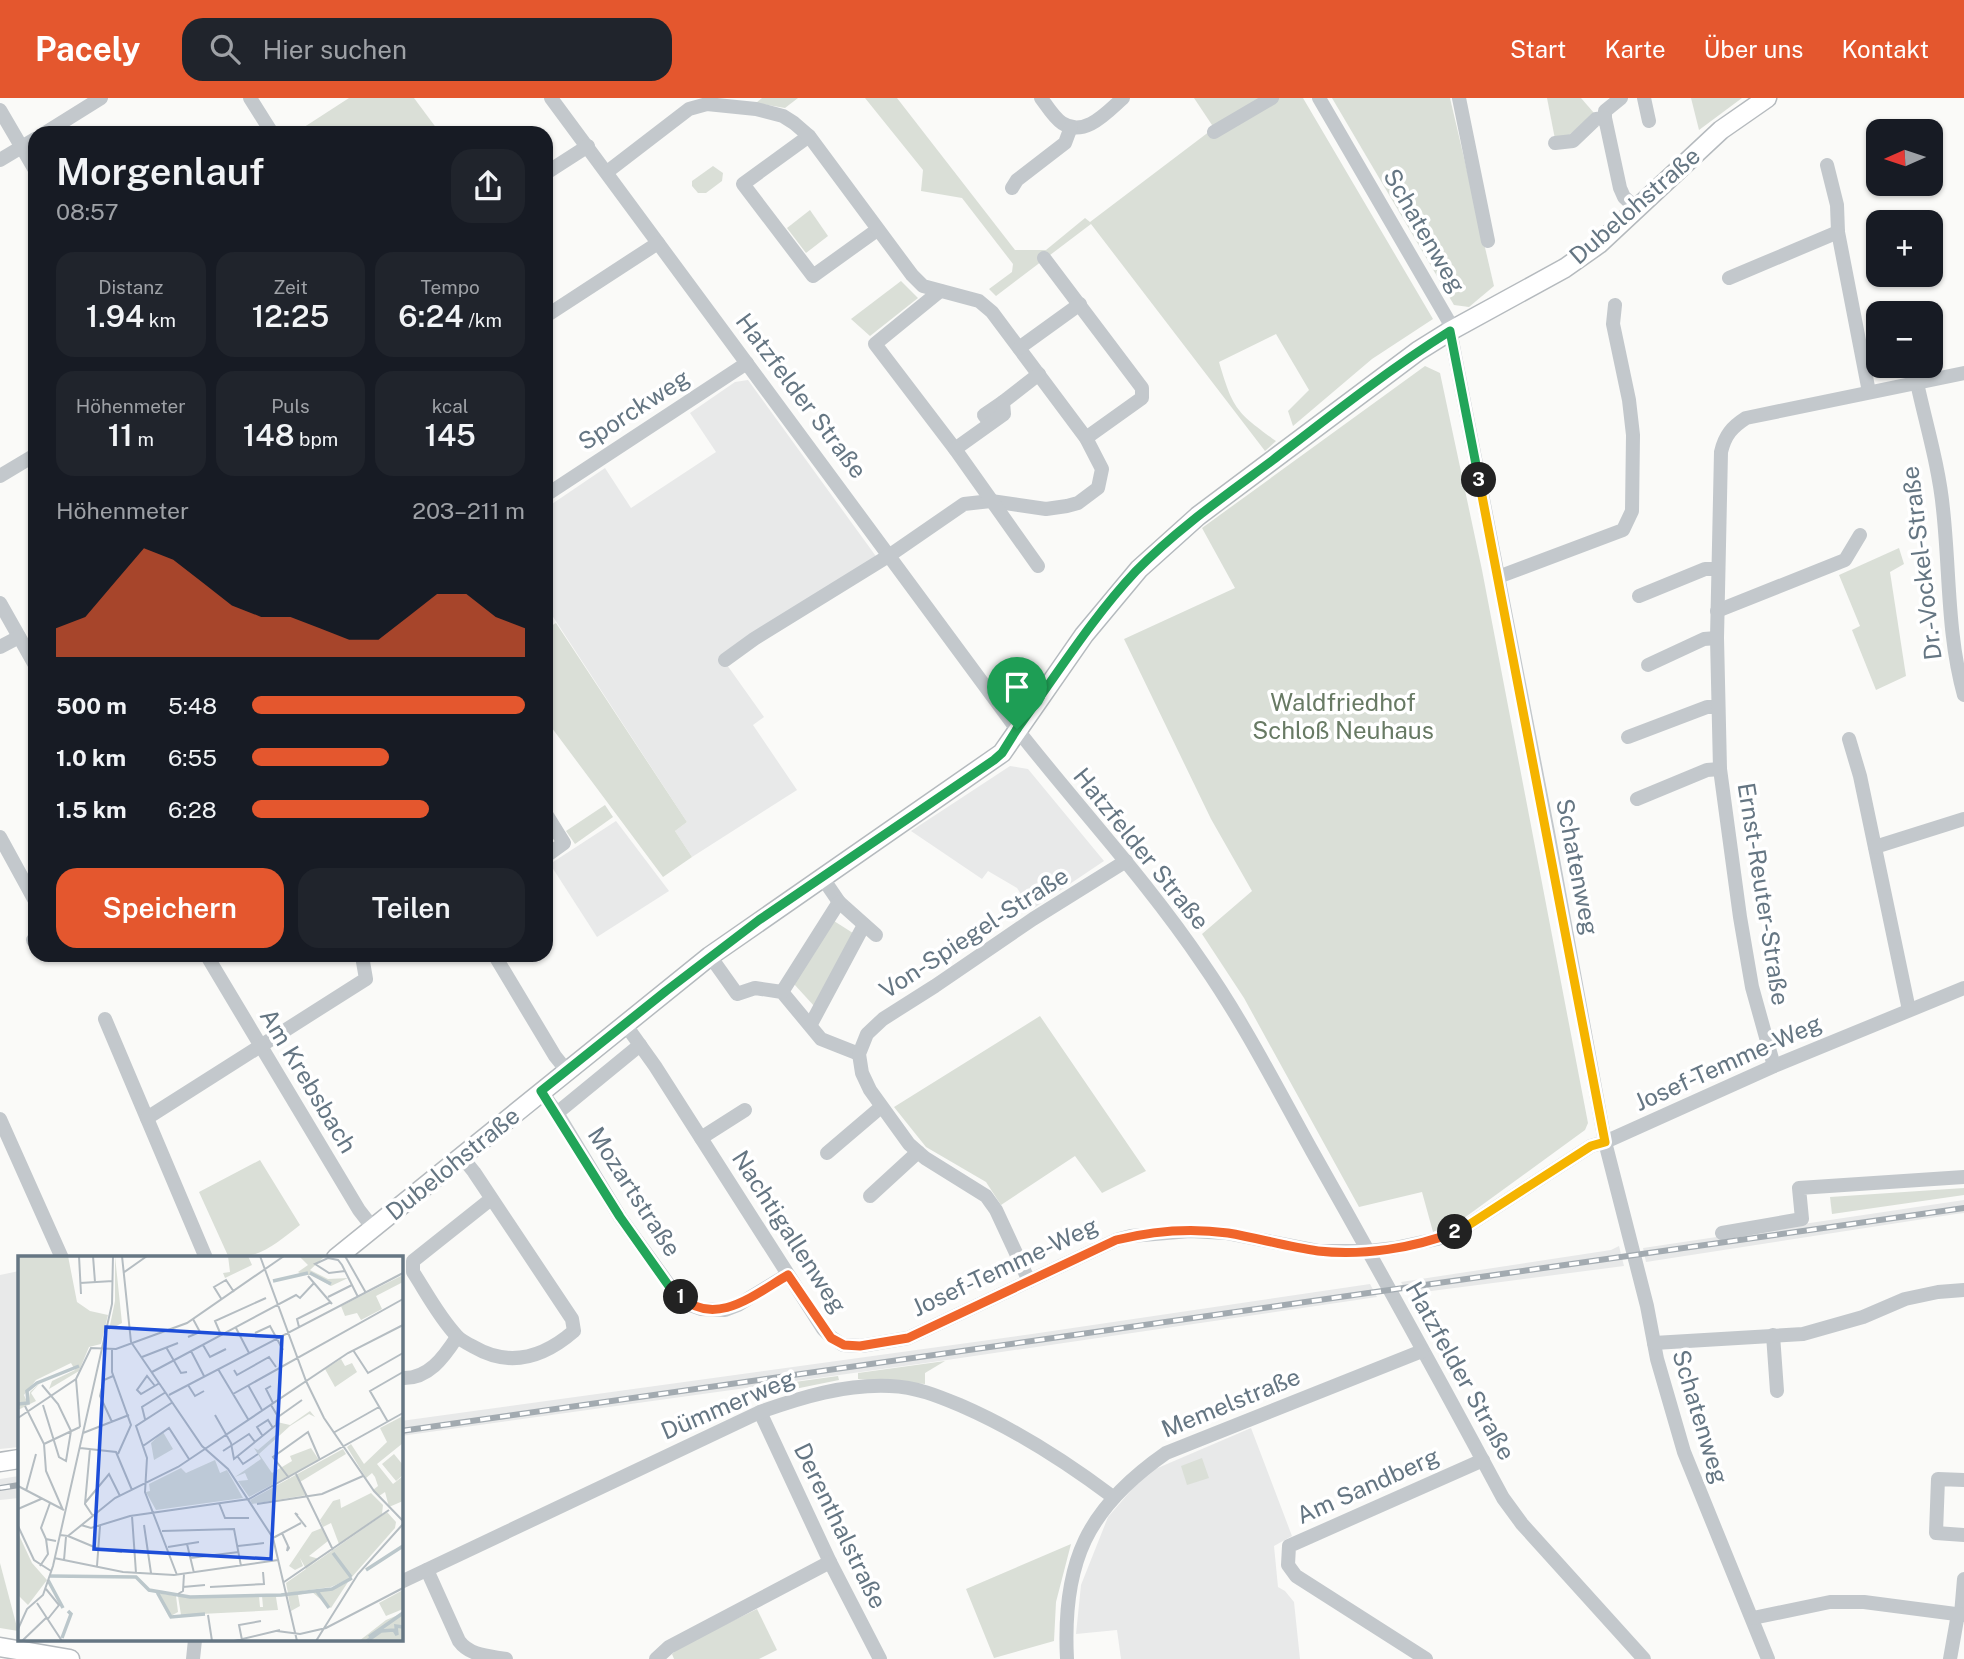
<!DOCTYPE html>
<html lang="de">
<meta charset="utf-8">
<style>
body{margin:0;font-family:"Public Sans",sans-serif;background:#20242c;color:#f1f3f6;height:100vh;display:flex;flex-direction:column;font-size:26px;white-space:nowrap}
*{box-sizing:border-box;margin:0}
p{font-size:23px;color:#9ea1a6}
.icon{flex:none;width:38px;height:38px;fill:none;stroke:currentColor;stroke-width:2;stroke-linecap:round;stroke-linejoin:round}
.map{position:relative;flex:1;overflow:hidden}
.side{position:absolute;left:28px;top:28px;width:525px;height:836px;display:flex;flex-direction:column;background:#171b24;border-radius:21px;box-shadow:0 2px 5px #0004}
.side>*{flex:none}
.needle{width:46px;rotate:267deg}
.buttons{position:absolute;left:1866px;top:21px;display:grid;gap:14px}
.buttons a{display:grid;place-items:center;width:77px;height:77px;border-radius:14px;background:#171b24;box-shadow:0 2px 5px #0004;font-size:35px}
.pin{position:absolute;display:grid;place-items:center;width:60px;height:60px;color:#fff;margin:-72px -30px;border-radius:50% 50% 50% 0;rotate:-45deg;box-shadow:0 0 7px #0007}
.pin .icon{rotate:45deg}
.km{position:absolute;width:35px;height:35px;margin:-18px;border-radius:50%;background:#222;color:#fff;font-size:19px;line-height:35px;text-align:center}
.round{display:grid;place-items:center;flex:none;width:74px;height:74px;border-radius:21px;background:#20242c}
.overview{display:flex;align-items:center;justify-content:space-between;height:119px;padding:0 28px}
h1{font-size:38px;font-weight:600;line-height:52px}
.figures{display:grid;grid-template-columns:repeat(3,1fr);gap:10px;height:119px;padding:7px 28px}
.figures div{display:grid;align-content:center;border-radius:18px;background:#20242c;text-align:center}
.figures b{font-size:30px;font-weight:600}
.figures small{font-size:19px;font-weight:400}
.figures p{font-size:19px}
.chart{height:196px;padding:14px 28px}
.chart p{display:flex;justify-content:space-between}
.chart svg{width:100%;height:126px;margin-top:7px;fill:#e4572e;opacity:.7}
.button{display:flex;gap:14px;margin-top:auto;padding:14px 28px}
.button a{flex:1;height:80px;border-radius:21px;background:#e4572e;color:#fff;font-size:28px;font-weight:600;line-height:80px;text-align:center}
.button a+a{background:#20242c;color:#f1f3f6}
ul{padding:0 28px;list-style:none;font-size:23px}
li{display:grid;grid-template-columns:112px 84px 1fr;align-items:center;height:52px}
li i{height:18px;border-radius:9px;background:#e4572e}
header{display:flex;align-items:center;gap:42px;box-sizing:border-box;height:98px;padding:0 35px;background:#e4572e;color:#fff}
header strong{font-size:33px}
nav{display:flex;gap:38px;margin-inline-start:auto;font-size:24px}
.search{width:490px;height:63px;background:#20242c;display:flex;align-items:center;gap:18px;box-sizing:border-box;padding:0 24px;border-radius:21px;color:#9ea1a6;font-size:26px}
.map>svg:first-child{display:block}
.built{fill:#e8e9e9}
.green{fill:#dadfd7}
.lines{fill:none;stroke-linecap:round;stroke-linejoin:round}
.major-casing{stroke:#b5babe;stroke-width:21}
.minor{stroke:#c3c8cc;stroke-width:14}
.major{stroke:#fff;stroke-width:18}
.rail-casing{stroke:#a2aab0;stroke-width:6}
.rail{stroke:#fff;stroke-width:3.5;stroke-dasharray:10;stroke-linecap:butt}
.split-1-casing{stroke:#fff;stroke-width:14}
.split-2-casing{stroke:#fff;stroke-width:14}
.split-3-casing{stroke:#fff;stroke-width:14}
.split-4-casing{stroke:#fff;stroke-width:14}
.split-1{stroke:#22a559;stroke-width:9}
.split-2{stroke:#f0652b;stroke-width:9}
.split-3{stroke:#f5b400;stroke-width:9}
.split-4{stroke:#22a559;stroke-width:9}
.labels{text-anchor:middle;stroke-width:7;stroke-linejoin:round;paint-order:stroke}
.street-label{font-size:24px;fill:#657683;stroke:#fff}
.park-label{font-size:24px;fill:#687a64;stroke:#fff}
.inset-river{fill:none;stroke:#bbc7cb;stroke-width:3.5}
.inset-road{fill:none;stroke:#b5bdc2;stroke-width:2}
.view{fill:#1d4ed8;fill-opacity:0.15;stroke:#1d4ed8;stroke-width:3.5}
.inset-edge{fill:none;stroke:#657683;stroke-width:3.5}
</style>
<header>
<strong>Pacely</strong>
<div class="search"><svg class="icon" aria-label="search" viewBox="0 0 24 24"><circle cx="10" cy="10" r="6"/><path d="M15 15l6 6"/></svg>Hier suchen</div>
<nav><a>Start</a><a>Karte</a><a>Über uns</a><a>Kontakt</a></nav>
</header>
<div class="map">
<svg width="1964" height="1561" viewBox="0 0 1964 1561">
<rect width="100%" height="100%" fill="#fafaf8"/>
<g class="built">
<path d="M748 282 883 468 759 543 727 567 764 619 753 627 797 692 692 759 675 733 687 724 546 508V410L605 370 631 410 716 354 690 315 735 284Z"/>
<path d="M1010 668 1028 671 1104 763 1031 812 1017 790 988 773 982 781 911 733Z"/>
<path d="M616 723 669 793 597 839 550 766Z"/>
<path d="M1964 1102V1115L1956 1116 1646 1164 1643 1150Z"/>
<path d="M1619 1148 1624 1168 1408 1196 1401 1184 1611 1152Z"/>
<path d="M19 1173V1349L0 1351V1177Z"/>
<path d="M1370 1186 1377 1199 947 1262 401 1338V1323L1032 1236Z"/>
<path d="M1251 1330 1292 1438 1274 1448 1278 1489 1285 1493 1294 1504 1300 1561H1121L1117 1532 1076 1536 1081 1487 1108 1419 1146 1375Z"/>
<path d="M19 1378V1400L0 1402V1381Z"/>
</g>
<g class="green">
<path d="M349 0H414L440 35H295Z"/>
<path d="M762 0H798L785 10 756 5Z"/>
<path d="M865 0H897L1015 152H1046L1085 120 1090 124 1214 30 1194 0H1303L1433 221 1372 261 1293 328 1288 313 1309 292 1276 236 1219 264C1233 311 1236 314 1276 343L1265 353 1091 126 996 198 989 191 1012 174 1013 166 962 100 921 93 923 72Z"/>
<path d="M1332 0H1450L1494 188 1469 209 1454 207Z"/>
<path d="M1547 0H1581L1594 15 1567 39 1555 41Z"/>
<path d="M1691 0H1742L1699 32Z"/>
<path d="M713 68 723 75 722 83 706 95H698L692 88V83Z"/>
<path d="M810 112 828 138 806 155 787 130Z"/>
<path d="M901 183 918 200 870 238 851 221Z"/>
<path d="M1425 268 1440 275 1482 472 1588 1025 1585 1032 1460 1123 1433 1134 1422 1094 1359 1109 1244 900 1202 836 1252 793 1211 721 1124 541 1235 490 1202 430Z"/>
<path d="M1899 450 1904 466 1890 474 1906 578 1876 592 1852 532 1860 528 1839 477Z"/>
<path d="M556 525 687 724 675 733 692 759 663 779 546 622V531Z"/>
<path d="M605 707 613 719 575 746 566 733Z"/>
<path d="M834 823 856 837 815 909 794 886Z"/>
<path d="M1040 918 1146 1073 1102 1095 1075 1058 1001 1107 986 1084 926 1049 894 1009Z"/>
<path d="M260 1062 300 1127C275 1146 262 1160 229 1160L199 1094Z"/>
<path d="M1964 1090V1097L1832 1116 1830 1099Z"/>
<path d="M945 1263 925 1275V1286L858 1281V1275Z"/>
<path d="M838 1278 839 1282 775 1295 773 1287Z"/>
<path d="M1202 1360 1209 1380 1187 1387 1181 1368Z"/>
<path d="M1071 1446 1056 1504 1054 1543 994 1560 966 1491Z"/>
<path d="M0 1465 18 1533 0 1530Z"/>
<path d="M757 1511 777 1552 759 1561H674L672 1556 681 1548Z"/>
</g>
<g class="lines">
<defs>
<g id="major">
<path d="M336 1160 710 858 1002 655 1084 537 1139 471 1198 418 1418 253 1450 233 1565 170 1599 146 1721 32 1767 0"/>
<path d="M0 1364 19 1361"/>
<path d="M0 1549 70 1561"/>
</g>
</defs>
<use href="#major" class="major-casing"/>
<g class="minor">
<path d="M250 0 272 35"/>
<path d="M551 0 1013 626C1075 706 1146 781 1203 866 1244 925 1277 990 1312 1053 1377 1168 1441 1284 1503 1400L1522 1426 1644 1561"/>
<path d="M1041 0C1047 8 1054 20 1062 25 1085 40 1107 14 1123 0"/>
<path d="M1319 0 1448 222 1548 734 1605 1044 1647 1208 1657 1261 1684 1354 1768 1561"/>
<path d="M1459 0 1488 143"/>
<path d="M1621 0 1605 13V20L1620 90 1624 99 1638 112"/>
<path d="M1644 0 1649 23"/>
<path d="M0 12 35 72"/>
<path d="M1214 34 1272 0"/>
<path d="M45 35 101 0"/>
<path d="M809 38 743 86 813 178 877 132"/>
<path d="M1555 45 1573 43 1596 21 1605 20"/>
<path d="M0 62 35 41"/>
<path d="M1827 67 1837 107 1838 134 1869 294"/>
<path d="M607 74 689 11 707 6 756 11 783 18 794 25 809 38 912 177 923 188 979 203 992 214 1086 340 1102 371 1098 390 1078 405 1067 408 1046 411 991 403 964 406 890 457 754 541 725 562"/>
<path d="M546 75 588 48"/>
<path d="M1012 90 1017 82 1065 45 1071 29"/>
<path d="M1044 160 1142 290V300L1086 340"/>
<path d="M1729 180 1838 134"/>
<path d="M940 193 875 246 955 351 1038 468"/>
<path d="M546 218 658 145"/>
<path d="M1019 250 1080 206"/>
<path d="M1917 285C1926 326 1939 369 1943 411 1950 474 1947 536 1964 597"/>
<path d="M990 325 984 317 1003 304"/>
<path d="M955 351 1004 316 1003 304 1039 276"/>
<path d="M0 378 35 357"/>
<path d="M546 397 747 265"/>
<path d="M1498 479 1623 432 1632 413 1633 337 1629 302 1613 226 1615 207"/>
<path d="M1639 498 1705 471H1718"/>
<path d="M0 505 35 567"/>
<path d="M1717 513 1845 462 1860 437"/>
<path d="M0 549 19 539"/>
<path d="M1648 567 1704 541 1717 540"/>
<path d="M1628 639 1707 609H1718"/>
<path d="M1849 641 1860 678 1909 912"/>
<path d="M1637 701 1707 672 1720 671"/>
<path d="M546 716 564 745 546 758"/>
<path d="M0 739 35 803"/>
<path d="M1875 749 1964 721"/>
<path d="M822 779 839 804 876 837"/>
<path d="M33 842 35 841"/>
<path d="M207 858 359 1112 373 1130"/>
<path d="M495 858 555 958 567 973"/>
<path d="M710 858 737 896 755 890 782 894 821 941 859 956"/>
<path d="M782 894 839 804"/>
<path d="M105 921 206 1160"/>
<path d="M625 926 655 968 823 1231 831 1239 843 1247 861 1248 908 1240 1116 1142 1131 1138 1190 1133 1226 1135 1319 1153H1369L1395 1150 1437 1141 1464 1130 1591 1048 1605 1044 1774 968 1964 890"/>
<path d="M811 926 864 827"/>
<path d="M1774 968 1752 889 1740 819 1720 671 1717 540 1721 354C1725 337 1732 329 1746 320L1964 275"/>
<path d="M541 993 557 1015 620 1119 672 1191 690 1207 701 1211 725 1212 738 1207 787 1177"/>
<path d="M557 1015 640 947"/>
<path d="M147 1020 366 881 362 858"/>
<path d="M0 1021 62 1160"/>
<path d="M701 1040 745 1012"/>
<path d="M827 1055 881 1009"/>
<path d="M462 1059 474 1074 572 1221 574 1233C544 1259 510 1270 474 1249 468 1246 460 1242 456 1237 439 1219 426 1194 413 1174V1163L491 1101"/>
<path d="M870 1098 918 1054"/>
<path d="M1722 1135 1802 1121 1799 1090 1964 1079"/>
<path d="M1029 1183 996 1112 986 1098 925 1060 909 1046 870 992 862 975 859 956 867 936 883 921 935 888 1033 821 1126 763"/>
<path d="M1773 1237 1777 1293"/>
<path d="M1654 1245 1803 1236 1863 1219 1905 1201 1938 1194 1964 1192"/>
<path d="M401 1280C428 1282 444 1259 457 1239"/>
<path d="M760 1314 830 1464 880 1561"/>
<path d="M1964 1382 1938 1381 1936 1435 1964 1437"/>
<path d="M427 1472 459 1543C470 1558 489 1558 506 1561"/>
<path d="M401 1484 760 1314C802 1299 845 1286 890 1288 917 1289 938 1298 962 1308 1017 1332 1065 1363 1113 1399"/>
<path d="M1961 1516 1964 1481"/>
<path d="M1753 1520 1830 1504H1864L1964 1517"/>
<path d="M193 1561 195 1542"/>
<path d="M656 1561 669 1549 830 1464"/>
<path d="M1067 1561C1062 1464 1087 1410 1166 1355L1422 1253"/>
<path d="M1426 1561 1296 1478 1288 1467 1289 1448 1483 1362"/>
<path d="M1950 1561 1958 1516"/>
</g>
<use href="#major" class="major"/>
<defs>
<g id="rail">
<path d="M401 1333 1964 1110"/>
<path d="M0 1390 19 1387"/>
</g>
</defs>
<use href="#rail" class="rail-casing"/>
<use href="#rail" class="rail"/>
</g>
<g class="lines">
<defs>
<path id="split-1" d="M681 1199 671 1191 620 1119 541 993 666 893 759 822 994 662 1002 655 1017 631"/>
<path id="split-2" d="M681 1199C716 1230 755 1196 788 1177L831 1240 844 1247 860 1248 908 1240 1116 1142C1152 1133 1192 1130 1228 1135 1258 1140 1288 1149 1318 1153 1363 1158 1414 1150 1455 1134"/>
<path id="split-3" d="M1455 1134 1464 1130 1591 1048 1605 1044 1479 382"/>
<path id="split-4" d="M1017 631C1056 578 1091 521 1136 473 1177 431 1226 397 1273 362 1331 317 1388 272 1450 233L1479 382"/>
</defs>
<use href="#split-1" class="split-1-casing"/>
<use href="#split-2" class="split-2-casing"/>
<use href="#split-3" class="split-3-casing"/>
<use href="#split-4" class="split-4-casing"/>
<use href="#split-1" class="split-1"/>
<use href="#split-2" class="split-2"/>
<use href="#split-3" class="split-3"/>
<use href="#split-4" class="split-4"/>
</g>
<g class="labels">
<g class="street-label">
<text transform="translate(1635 108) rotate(-41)" y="8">Dubelohstraße</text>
<text transform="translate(1424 133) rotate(60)" y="8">Schatenweg</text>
<text transform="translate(801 298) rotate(53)" y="8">Hatzfelder Straße</text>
<text transform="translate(634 312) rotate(-33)" y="8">Sporckweg</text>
<text transform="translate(1922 465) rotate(-97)" y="8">Dr.-Vockel-Straße</text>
<text transform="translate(1141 751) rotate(51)" y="8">Hatzfelder Straße</text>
<text transform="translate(1577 769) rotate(79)" y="8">Schatenweg</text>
<text transform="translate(1763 796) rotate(81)" y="8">Ernst-Reuter-Straße</text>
<text transform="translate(974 835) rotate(-33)" y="8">Von-Spiegel-Straße</text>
<text transform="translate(1728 965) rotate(-24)" y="8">Josef-Temme-Weg</text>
<text transform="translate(308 983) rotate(59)" y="8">Am Krebsbach</text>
<text transform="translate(453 1066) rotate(-39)" y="8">Dubelohstraße</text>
<text transform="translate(634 1094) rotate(57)" y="8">Mozartstraße</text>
<text transform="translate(789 1134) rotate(57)" y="8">Nachtigallenweg</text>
<text transform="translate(1005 1169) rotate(-25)" y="8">Josef-Temme-Weg</text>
<text transform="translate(1460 1273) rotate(61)" y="8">Hatzfelder Straße</text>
<text transform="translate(1231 1305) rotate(-22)" y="8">Memelstraße</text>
<text transform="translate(728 1307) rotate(-23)" y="8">Dümmerweg</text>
<text transform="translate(1700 1319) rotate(73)" y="8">Schatenweg</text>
<text transform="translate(1368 1388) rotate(-24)" y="8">Am Sandberg</text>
<text transform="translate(840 1428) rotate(64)" y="8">Derenthalstraße</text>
</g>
<g class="park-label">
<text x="1343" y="613">Waldfriedhof<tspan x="1343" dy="28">Schloß Neuhaus</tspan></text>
</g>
</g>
<g transform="translate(18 1158)">
<rect width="385" height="385" fill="#fafaf8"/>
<path d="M0 0H50L59 46 72 55 90 59 83 88 71 91 61 115 31 133 34 125 57 114 53 107 18 124 6 139 10 148 12 136 22 127 13 137 18 145 0 154ZM97 0 104 67 91 74 97 45ZM210 0H230L234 9 207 22 205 17 212 16ZM281 0H307L292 14 310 23 330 22 313 30 294 19H285L280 16 290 9ZM385 19V26L358 40 364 53 343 64 339 57 327 60 323 50ZM323 103 327 110 334 107 339 116 317 131 307 113ZM292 155 297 161 291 158 272 170 241 198 254 217 274 205 272 200 293 192 301 204 231 241 220 225 230 224 227 217 217 221 243 203 236 192 240 194 260 177 259 166 272 169ZM385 160V187L359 208 375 228 385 220V245L371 251 367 236 361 240 355 234 360 230 357 221 354 217 348 222 329 191 333 188 346 208 369 186 362 172ZM145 176 155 193 136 204 133 187ZM325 193 328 198 282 226 289 239 234 248 232 244ZM376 198 385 209V219L378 225 364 208ZM197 204 202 217 209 214 225 242 138 254 128 236 132 235 131 228 163 212 168 217ZM353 237 365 249 364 258 321 288 313 267 305 271 302 264 315 245 322 243 323 252ZM369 256 378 266 377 272 333 322 313 331 270 337 268 327ZM304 272 310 285 291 300 301 303 288 313 282 302 285 310 277 314 271 310 294 276ZM0 277 14 307 29 324 10 349 0 339ZM330 326 313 352 294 336 280 339 282 350 273 355 270 339 309 334H314ZM385 334V353L368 360 361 347ZM139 337 158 340 160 356 151 361ZM160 340H241L242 351H245L244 340H265L258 341 260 354 163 359ZM385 357V385H341L368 364Z" fill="#dadfd7"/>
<path class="inset-river" d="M292 17 313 28M255 25 290 17M0 148 10 147 9 135 19 127 61 110M315 297 333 321M348 314 385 290M32 320 118 321 131 334 172 341 263 339 314 333 334 322M30 324 45 352M298 334 311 352M139 336 153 361 187 358M351 381 385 357M44 382 53 358 50 355M349 385 363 375 376 374 379 379 378 370 385 371"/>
<path class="inset-road" d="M61 0 63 38M75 0 77 26M104 0 113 86 184 190 210 213 255 282 279 385M242 0 288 125 306 162 356 235 385 265M327 0 348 37M327 15 311 17 297 8 310 2 320 4 324 9 340 41M105 17 129 0M290 20 314 48M62 27 95 25M310 41 334 29M204 44 196 31 208 24 216 36M281 71 279 63 313 46M218 72 231 97M237 77 252 70 265 94M203 79 197 65 248 42M170 81 182 76 175 63M185 89 192 101 208 93M148 91 163 117 169 116M94 94V116L113 169 100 198M335 94 350 117 385 97M173 95 186 120M124 101 160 87M200 113 230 163M216 114 219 119 251 101 258 111M134 116 278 39 282 42 296 27M58 123 62 171M24 129 40 148 53 175 48 205 41 201 25 149M170 129 177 140 186 135M230 129 244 154M137 130 129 120 119 134 123 138 140 128 141 127M253 130 248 133 255 147M215 138 385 43M151 139 385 17M155 146 118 170 129 202 127 236 159 319M7 150 26 188 28 215 45 254M197 159 213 187 216 203 258 169 259 159 253 149M260 161 284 144M0 162 58 123 73 92 98 93 169 67 266 0M127 163 124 151 148 136M94 166 82 140 86 124 95 120M370 166 352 135 385 116M65 177 111 159M315 177 361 151M244 179 239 171 250 164 255 172M26 188 62 171M125 190 151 172 171 203M62 192 98 196 114 234M72 193 67 248 75 260M205 195 231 178 237 186M220 201 225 208 240 198M278 218 315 294M271 222 255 201 290 176 302 204M0 230 46 254M8 235 18 198M32 247 23 272 28 283 38 285M67 247 91 218 102 240M201 247 207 262H231M239 248 304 238 345 220M0 253 23 243M280 259 277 257 288 271M114 260 118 317M63 269 73 272 112 260 231 243 385 157M126 269 133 317M0 270 16 304 33 315M144 275 216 273 223 310M264 277 270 290 271 292 269 295 270 290M42 279 50 280 97 242 160 211 330 97 385 69M50 280 81 293M255 282 283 267M169 288 176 317M220 290 246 287M150 291 181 286M81 293 104 296M36 302 105 316 156 319 260 304M172 302 221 296M46 304 48 281M22 310 30 298 28 283M79 310 82 270M266 326 371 254M165 331 187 329M192 331 246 328 245 316M28 333 41 349 29 364M160 338 165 335 166 318M19 347 44 385M190 359 194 385M0 373 9 353 25 339 35 310 94 48 95 0M259 375 282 378 308 372 385 332M224 384 221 369 243 365M4 385 28 362M216 385 262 374M298 385 340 318 385 268"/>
<path class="view" d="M88 71 264 81 253 303 76 293Z"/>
<rect width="385" height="385" class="inset-edge"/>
</g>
</svg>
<div class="buttons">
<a><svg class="needle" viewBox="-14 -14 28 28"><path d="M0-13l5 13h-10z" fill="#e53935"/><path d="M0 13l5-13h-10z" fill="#9ea1a6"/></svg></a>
<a>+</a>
<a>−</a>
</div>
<div class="pin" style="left:1017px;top:631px;background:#1e9e55"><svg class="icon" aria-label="arrive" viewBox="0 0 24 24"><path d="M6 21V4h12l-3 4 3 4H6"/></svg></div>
<b class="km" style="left:681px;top:1199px">1</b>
<b class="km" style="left:1455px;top:1134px">2</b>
<b class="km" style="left:1479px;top:382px">3</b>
<section class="side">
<div class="overview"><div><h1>Morgenlauf</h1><p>08:57</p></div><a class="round"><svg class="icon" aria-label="share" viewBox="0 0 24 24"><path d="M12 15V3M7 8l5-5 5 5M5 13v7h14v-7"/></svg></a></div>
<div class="figures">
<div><p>Distanz</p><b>1.94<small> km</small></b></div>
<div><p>Zeit</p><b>12:25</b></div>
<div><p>Tempo</p><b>6:24<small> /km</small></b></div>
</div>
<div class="figures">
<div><p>Höhenmeter</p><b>11<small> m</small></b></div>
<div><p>Puls</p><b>148<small> bpm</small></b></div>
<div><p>kcal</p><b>145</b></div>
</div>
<div class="chart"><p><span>Höhenmeter</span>203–211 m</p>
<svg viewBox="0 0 160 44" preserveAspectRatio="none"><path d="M0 44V34L10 30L20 18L30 6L40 10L50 18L60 26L70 30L80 30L90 34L100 38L110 38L120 30L130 22L140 22L150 30L160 34V44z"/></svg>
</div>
<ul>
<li><b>500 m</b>5:48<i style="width:100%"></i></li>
<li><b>1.0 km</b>6:55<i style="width:50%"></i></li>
<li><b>1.5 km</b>6:28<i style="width:65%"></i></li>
</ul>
<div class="button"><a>Speichern</a><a>Teilen</a></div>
</section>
</div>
